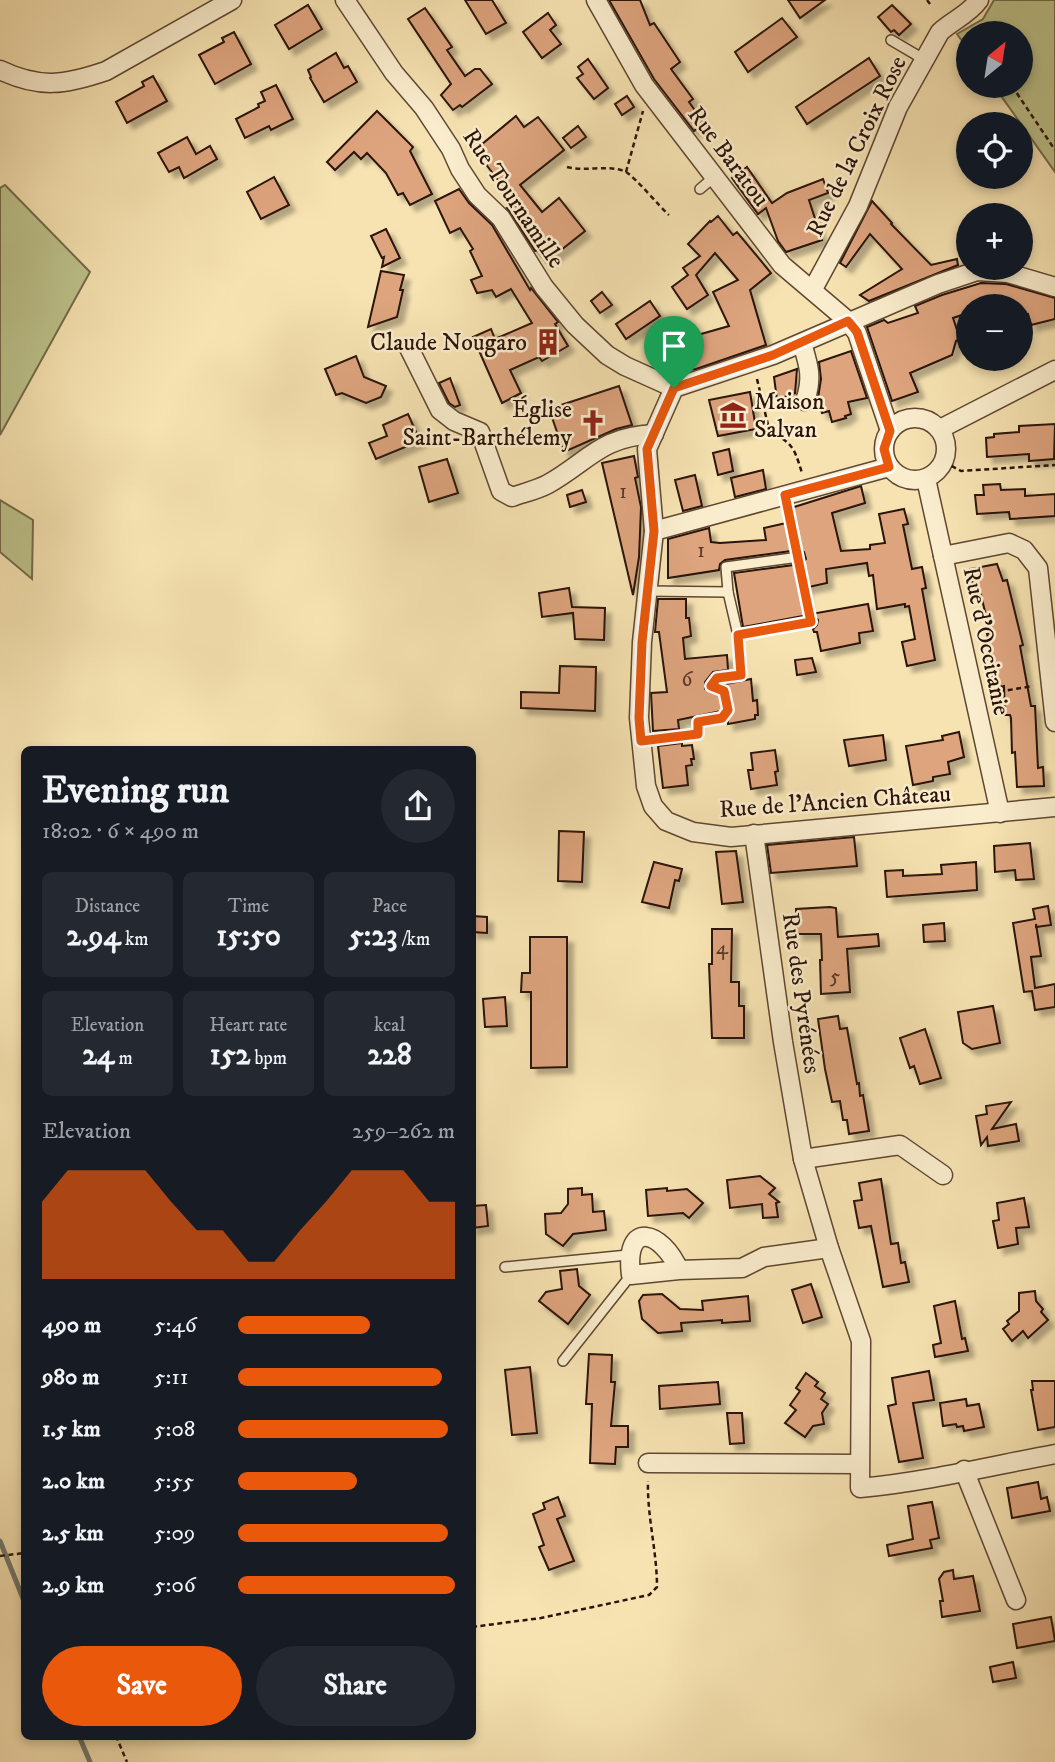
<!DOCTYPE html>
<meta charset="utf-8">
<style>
body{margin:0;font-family:"IM FELL DW Pica",serif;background:#242831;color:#f1f3f6;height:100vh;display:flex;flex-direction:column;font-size:26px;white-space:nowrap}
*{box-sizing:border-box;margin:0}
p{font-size:23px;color:#9ea1a6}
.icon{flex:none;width:38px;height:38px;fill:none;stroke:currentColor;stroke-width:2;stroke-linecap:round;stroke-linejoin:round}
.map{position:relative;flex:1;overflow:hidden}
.details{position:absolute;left:21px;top:746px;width:455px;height:994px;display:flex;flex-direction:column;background:#171b24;border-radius:10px;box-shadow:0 4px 10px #0003}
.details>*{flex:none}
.needle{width:46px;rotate:30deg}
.controls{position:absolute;left:956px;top:21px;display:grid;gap:14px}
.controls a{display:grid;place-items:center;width:77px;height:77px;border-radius:50%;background:#171b24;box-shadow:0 4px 10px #0003;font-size:35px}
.pin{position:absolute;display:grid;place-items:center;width:60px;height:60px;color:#fff;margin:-72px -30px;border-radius:50% 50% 50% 0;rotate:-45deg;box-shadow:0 0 7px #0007}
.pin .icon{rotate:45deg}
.round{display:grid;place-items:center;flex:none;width:74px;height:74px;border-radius:37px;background:#242831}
.headline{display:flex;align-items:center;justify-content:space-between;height:119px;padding:0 21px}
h1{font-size:38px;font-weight:800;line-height:52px}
.stats{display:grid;grid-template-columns:repeat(3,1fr);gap:10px;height:119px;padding:7px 21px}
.stats div{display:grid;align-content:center;border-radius:10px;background:#242831;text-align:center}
.stats b{font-size:30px;font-weight:800}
.stats small{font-size:19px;font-weight:400}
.stats p{font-size:19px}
.chart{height:196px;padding:14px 21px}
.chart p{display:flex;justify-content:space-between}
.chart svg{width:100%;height:126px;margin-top:7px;fill:#ea580c;opacity:.7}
.action{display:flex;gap:14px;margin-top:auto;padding:14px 21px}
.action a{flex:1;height:80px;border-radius:42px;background:#ea580c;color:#fff;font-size:28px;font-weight:800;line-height:80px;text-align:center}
.action a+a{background:#242831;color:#f1f3f6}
ul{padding:0 21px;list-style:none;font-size:23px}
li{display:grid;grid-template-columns:112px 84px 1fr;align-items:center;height:52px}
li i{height:18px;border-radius:9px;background:#ea580c}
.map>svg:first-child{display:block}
.green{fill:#bdc38c;stroke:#746b4a;stroke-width:2}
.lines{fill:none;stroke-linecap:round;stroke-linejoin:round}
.stream{stroke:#70796f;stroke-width:5}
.building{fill:#dda47e;stroke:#2b1309;stroke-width:2;filter:url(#shadow)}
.lane-casing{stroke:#5e4733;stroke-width:12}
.street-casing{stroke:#5e4733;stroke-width:21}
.path{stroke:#2b1309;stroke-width:2.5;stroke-dasharray:5 3.5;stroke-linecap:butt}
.lane{stroke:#faedcd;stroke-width:9}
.street{stroke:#faedcd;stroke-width:18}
.route-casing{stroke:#fff;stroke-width:14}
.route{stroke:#ea580c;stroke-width:9}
.labels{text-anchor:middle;stroke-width:5;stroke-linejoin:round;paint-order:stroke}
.number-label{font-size:21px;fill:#583726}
.street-label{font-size:24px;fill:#2b1309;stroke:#faedcd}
.poi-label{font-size:24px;fill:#2b1309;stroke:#faedcd;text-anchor:end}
</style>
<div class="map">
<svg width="1055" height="1762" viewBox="0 0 1055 1762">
<defs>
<filter id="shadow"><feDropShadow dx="6" dy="6" stdDeviation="2" flood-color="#0004"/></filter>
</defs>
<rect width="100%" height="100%" fill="#f7e3b2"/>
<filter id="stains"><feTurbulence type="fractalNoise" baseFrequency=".00286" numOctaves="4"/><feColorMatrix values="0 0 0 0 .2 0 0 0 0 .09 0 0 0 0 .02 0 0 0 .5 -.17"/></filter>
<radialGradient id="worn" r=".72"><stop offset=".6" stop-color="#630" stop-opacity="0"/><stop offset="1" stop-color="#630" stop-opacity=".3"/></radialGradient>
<g class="green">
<path d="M994 0H1055V172L994 86H1020V33H968V49L957 34 983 19Z"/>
<path d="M5 185 90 272 0 435V188Z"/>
<path d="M0 500 33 520 32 579 0 552Z"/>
</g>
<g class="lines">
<g class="stream">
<path d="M0 1541 24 1601"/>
<path d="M79 1736 90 1762"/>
</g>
</g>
<g class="building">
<path d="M465 0H492L506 23 486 34Z"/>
<path d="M609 0H640L650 25 654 23 680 62 671 69 693 99 689 102 704 123 694 131 654 79Z"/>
<path d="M788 0H825L800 18Z"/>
<path d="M308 5 322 29 289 49 275 25Z"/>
<path d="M892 5 911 24 899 35 894 30 891 32 878 17Z"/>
<path d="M425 8 452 47 447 50 465 76 475 69H480L492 84 462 107 460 105 453 110 441 95 451 84 408 19Z"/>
<path d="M548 13 556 25 550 30 561 44 542 58 523 32Z"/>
<path d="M782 18 797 37 748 72 735 52Z"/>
<path d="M234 32 251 64 215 84 199 55 224 42 222 38Z"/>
<path d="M336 53 344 68 348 66 357 82 324 102 310 78 311 77 308 70Z"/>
<path d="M869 58 880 76 807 124 796 107Z"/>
<path d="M588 59 608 88 594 99 577 78 583 74 578 67Z"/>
<path d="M153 76 167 101 127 123 116 102 144 86 142 82Z"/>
<path d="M276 85 293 119 271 130 269 126 245 138 236 119 259 107 258 104 265 101 261 92Z"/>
<path d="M627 96 634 107 622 115 615 104Z"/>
<path d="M377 111 413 147 410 151 432 194 410 205 403 193 398 195 386 173 367 153 361 159 354 152 335 170 327 162Z"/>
<path d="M516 116 524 127 538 117 564 150 520 185 542 212 559 198 585 231 546 262 537 250 535 251 507 208 517 205 475 150Z"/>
<path d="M578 126 586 137 571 148 563 138Z"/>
<path d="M187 137 196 154 210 146 217 159 184 178 179 167 169 172 158 153Z"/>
<path d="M747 167 772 203 787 193 823 179 828 193 809 200 822 240 786 252 778 241 766 208 758 214 732 178Z"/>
<path d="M274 177 289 205 261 219 247 192Z"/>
<path d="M459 189 469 203 492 225 530 290 531 288 558 322 555 324 568 346 542 361 539 357 510 370 521 393 502 403 473 337 491 329 495 339 532 323 511 289 496 297 492 290 477 293 471 280 482 276 470 251 473 249 460 228 450 233 435 201Z"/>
<path d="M872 201 892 223 891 224 931 265 957 259 958 265 869 301 860 295 902 269 870 234 846 267 840 263Z"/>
<path d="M718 216 733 235 737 232 771 273 750 290 766 345 696 369 671 370 668 357 699 352 694 336 729 326 713 292 738 280 715 253 696 275 708 295 687 309 672 287 688 275 683 268 700 256 688 244 710 221 711 222Z"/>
<path d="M386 229 400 258 382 267 384 257 382 258 371 236Z"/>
<path d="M381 271 404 275 400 290H403L397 317 368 327Z"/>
<path d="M981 283 1006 284 1055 298V319L1031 325 1028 314 1020 316V306H968V313L953 318 960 339 956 341 952 355 910 373 918 392 892 401 867 327 884 320 888 323 918 313 915 306 942 295Z"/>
<path d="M602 292 612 305 600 313 591 301Z"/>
<path d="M650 301 660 316 626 339 616 324Z"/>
<path d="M851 351 867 398 848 402 851 414 845 416 846 418 832 422 829 411 822 413 818 398 821 379 819 362Z"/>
<path d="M356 356 364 377 386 386 381 397 366 403 342 393 336 395 325 369Z"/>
<path d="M797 369 795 393 777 400 774 377Z"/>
<path d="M450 378 460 405 455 407 449 403 439 383Z"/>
<path d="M619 386 632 425 616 429 564 452 549 409Z"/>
<path d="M750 392 756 429 718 436 709 400Z"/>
<path d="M408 414 420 441 376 459 369 443 387 436 383 425Z"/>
<path d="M1055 424 1054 459 1029 461V454L987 457 986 438 994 437V434L1019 432V426Z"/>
<path d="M729 449 733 471 718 475 713 453Z"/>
<path d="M634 456 638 477 635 478 641 507 639 557 633 595 602 463Z"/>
<path d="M447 459 458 493 429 502 419 467Z"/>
<path d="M763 470 766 489 735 497 731 478Z"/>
<path d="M695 475 702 506 683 511 675 480Z"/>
<path d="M1000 484 1001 490 1025 489V496L1055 494V516L1010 519 1009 512 977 514 975 495H984L983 485Z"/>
<path d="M861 486 865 503 832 513 841 551 870 549V545L885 543 879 514 904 509 908 524 903 525 912 569 922 567 926 588 922 589 935 660 907 666 902 642 915 639 909 606 905 607V604L877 609 873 575 869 576 867 563 826 569 827 583 804 588 808 615 743 627 734 573 801 564 806 559 804 552 798 550 725 560 720 564 719 570 668 578V539L709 528 711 542 720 543 766 540 764 528 795 521 791 508Z"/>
<path d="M582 490 586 502 570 507 567 495Z"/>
<path d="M997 564 1003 581 1007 580 1023 645 1020 646 1031 706H1035L1038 768 1043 767 1044 786 1017 787 1015 752 1012 753 1011 718 1010 715H1005L1004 686 995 688 989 662 987 652 991 651 987 634 990 633 981 595 975 596 970 569Z"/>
<path d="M569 588 572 607 605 608 604 640 575 639 573 613 542 617 539 593Z"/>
<path d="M658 599H686V618H689L691 636 683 638 685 659 727 655 728 670 713 672 705 682V689L713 693 721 685 751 679 753 701 757 700 758 715H755V719L728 724 727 711H721L678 720 679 729 653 731 651 693 667 692 659 632H655Z"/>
<path d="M868 604 873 631 859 633 860 643 821 651 817 632H814L813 629 817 625 818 620 811 614Z"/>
<path d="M812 658 816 672 797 675 795 660Z"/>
<path d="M560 666 596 667 595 711 521 708V692L559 693Z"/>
<path d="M959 732 964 757 948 762 950 774 933 777V781L913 785 906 746 943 740 942 736Z"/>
<path d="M883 735 886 760 849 766 844 740Z"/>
<path d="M682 743V746L692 745 694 759H691L692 765 686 766 688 785 663 788 658 746Z"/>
<path d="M775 750 778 771 775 772 777 785 751 789 748 770H753L751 753Z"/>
<path d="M559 831 584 832 582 882 558 881Z"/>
<path d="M854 837 857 866 771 873 767 845Z"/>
<path d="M1030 843 1034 879 1016 880 1015 870 995 872 994 846Z"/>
<path d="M736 851 743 902 722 904 716 852Z"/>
<path d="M654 862 682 869 679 881 675 880 669 908 642 902Z"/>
<path d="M976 862 977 890 887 897 885 871 903 870V876L942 874 941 865Z"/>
<path d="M1048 906 1051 925 1036 927V924L1041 956 1031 957 1035 988 1055 984V1007L1035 1010 1032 991 1024 992 1013 923 1035 919 1033 909Z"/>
<path d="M830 907 836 908 838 937 878 934 879 946 847 949 850 992 821 994 820 960H822L821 934H797L796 909Z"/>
<path d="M472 916 487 917V933L472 932Z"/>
<path d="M944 923 945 941 924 942 923 925Z"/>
<path d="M712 929H732L731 982H739V1006H744V1038H712L709 964H712Z"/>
<path d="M530 937H567V1067L531 1068V992H521L522 973H530Z"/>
<path d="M505 997 507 1026 485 1027 483 999Z"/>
<path d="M993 1006 1000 1043 972 1049 963 1043 958 1012Z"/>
<path d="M838 1016 840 1029 847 1028 857 1084 859 1083 860 1096 863 1095 869 1131 849 1134 847 1120H843L840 1101 832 1102 825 1069 818 1019Z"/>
<path d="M925 1029 941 1078 920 1084 914 1066 910 1068 900 1038Z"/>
<path d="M1011 1102 992 1129 1016 1124 1019 1141 988 1146 987 1137 981 1145 976 1116 987 1114 986 1106Z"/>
<path d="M760 1176 775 1188 769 1194 779 1202 776 1203 778 1217 763 1218 762 1204 730 1208 727 1180Z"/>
<path d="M881 1179 891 1244 898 1243 901 1263 905 1262 909 1282 883 1287 871 1226 859 1228 854 1201 862 1200 859 1183Z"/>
<path d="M582 1188V1195L592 1194 593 1212 604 1211 606 1230 573 1234 563 1246 546 1234 545 1214 561 1213 568 1204V1189Z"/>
<path d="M667 1188V1191L687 1189 703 1203 689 1218 683 1213 648 1216 646 1190Z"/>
<path d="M1024 1198 1029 1227 1016 1228 1018 1244 998 1248 993 1221 999 1220 997 1203Z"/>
<path d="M486 1205 488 1226 472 1228V1206Z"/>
<path d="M577 1269 579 1286 590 1295 568 1324 539 1301 546 1292 562 1289 560 1271Z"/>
<path d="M811 1284 822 1317 803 1323 792 1290Z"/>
<path d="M1035 1291 1036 1301 1043 1309 1041 1312 1048 1320 1028 1338 1023 1331 1012 1341 1003 1329 1009 1324 1007 1321 1019 1311V1293Z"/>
<path d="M662 1294 680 1309 703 1310 702 1301 748 1296 750 1321 722 1323V1320L681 1323 682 1331 658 1333 642 1319 639 1301 643 1295Z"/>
<path d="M955 1301 962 1339 965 1338 968 1351 935 1357 933 1345 941 1343 934 1306Z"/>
<path d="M589 1354 612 1355 611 1382H615L611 1426H628V1447H616L615 1464 590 1463 592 1404H586Z"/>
<path d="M530 1367 537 1433 512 1435 505 1370Z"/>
<path d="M929 1371 934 1400 913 1403 923 1458 899 1462 888 1406 896 1404 892 1378Z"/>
<path d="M806 1373 818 1382 815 1386 825 1393 821 1399 828 1404 822 1413 824 1424 813 1426 805 1437 785 1423 796 1410 790 1405 800 1391 796 1388Z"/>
<path d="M1032 1381H1055V1427L1038 1430 1031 1390H1033Z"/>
<path d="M718 1382 720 1404 660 1409 659 1386Z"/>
<path d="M966 1399 967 1406 979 1404 984 1427 964 1431 963 1426 957 1427 956 1424 943 1426 940 1403Z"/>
<path d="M727 1413H742L744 1443 730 1444Z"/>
<path d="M1038 1482 1041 1499 1047 1497 1050 1511 1012 1518 1007 1488Z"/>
<path d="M558 1497 565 1516 557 1519 574 1561 549 1570 539 1547 544 1545 533 1514 545 1509 543 1503Z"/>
<path d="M932 1502 939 1538 930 1540 932 1548 889 1556 887 1545 913 1539 908 1506Z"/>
<path d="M953 1570 954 1579 973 1576 980 1611 942 1617 940 1601H943L939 1579 944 1572Z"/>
<path d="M1051 1617 1055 1641 1017 1648 1013 1624Z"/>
<path d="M1013 1662 1016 1678 993 1682 990 1667Z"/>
</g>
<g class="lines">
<defs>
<g id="lane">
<path d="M891 40 925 60"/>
<path d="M700 189 714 177"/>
<path d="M647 591 728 592 726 567 799 557"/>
<path d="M738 635 811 622"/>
<path d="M711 686 717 678 741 675 738 635 728 592"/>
<path d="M641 741 698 734V722L722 718"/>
<path d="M505 1267 628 1255"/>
<path d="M563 1361 631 1275"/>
</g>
<g id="street">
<path d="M345 0 394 73 424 108 451 149 460 169 477 195 501 218 544 287 575 325 607 355 625 366 674 388"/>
<path d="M596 0 644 85 763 240 782 265 848 321 857 333 890 431"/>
<path d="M0 70C40 89 65 85 106 71L232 0"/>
<path d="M1055 287 1008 273 977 271 938 284 773 355 674 388 647 449 654 531 642 642 639 718 646 786 653 806 666 821 693 832 731 837 1055 807"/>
<path d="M813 289 858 206 898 107 940 32C953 20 968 15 979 0"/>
<path d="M802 343C809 366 813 378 805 401"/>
<path d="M409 348 440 410 454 421 480 432 501 491 512 497C523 493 537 490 548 484 590 460 600 437 654 434"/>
<circle cx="915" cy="449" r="31"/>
<path d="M940 429 1055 370"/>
<path d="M926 479 1000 813"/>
<path d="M654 531 889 467"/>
<path d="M943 556 1009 543 1024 550 1038 568 1055 722"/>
<path d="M754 834 783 1042 803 1159 829 1248 861 1341 860 1488C925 1482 991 1466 1055 1454"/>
<path d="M803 1159 900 1145 943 1175"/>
<path d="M679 1270 631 1275C624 1219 662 1231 679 1270L742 1268 764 1257 829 1248"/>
<path d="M648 1463 859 1464"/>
<path d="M964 1470 1016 1600"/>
</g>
</defs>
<use href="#lane" class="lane-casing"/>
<use href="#street" class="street-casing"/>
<g class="path">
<path d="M927 0 930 4"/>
<path d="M1012 86 1055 150"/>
<path d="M567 167C584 172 610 164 626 172 636 178 659 206 669 215"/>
<path d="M626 172 643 111"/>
<path d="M757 379 769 429C793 446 793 444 802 473"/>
<path d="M944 462 961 471 1055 465"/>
<path d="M788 512 795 543"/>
<path d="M801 570 809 608"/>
<path d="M723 690 727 707"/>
<path d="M991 693 1033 686"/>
<path d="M0 1556 24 1553"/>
<path d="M472 1627 541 1618 649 1595 657 1587C657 1551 647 1517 648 1481"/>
<path d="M116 1736 127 1762"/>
</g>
<use href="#lane" class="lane"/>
<use href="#street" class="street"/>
</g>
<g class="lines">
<defs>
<path id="route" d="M848 321 857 332 890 431 884 449 889 467 785 495 811 622 738 635 741 675 717 678 711 686 724 691 728 710 722 718 698 722V734L641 741 639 718 642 642 654 531 647 449 674 388 773 355Z"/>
</defs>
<use href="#route" class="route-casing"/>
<use href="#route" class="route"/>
</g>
<defs>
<symbol id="building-bare" viewBox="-9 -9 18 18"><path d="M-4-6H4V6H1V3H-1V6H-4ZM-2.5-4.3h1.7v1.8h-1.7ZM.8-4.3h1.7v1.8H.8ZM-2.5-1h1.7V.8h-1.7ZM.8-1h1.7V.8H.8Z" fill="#8f2418" stroke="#faedcd" stroke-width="2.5" paint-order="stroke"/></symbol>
<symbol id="museum-bare" viewBox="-9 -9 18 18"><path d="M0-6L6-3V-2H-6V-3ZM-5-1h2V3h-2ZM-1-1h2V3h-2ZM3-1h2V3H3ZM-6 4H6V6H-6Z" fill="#8f2418" stroke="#faedcd" stroke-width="2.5" paint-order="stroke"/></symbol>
<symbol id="church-bare" viewBox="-9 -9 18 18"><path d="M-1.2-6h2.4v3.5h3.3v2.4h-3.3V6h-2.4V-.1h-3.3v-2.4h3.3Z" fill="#8f2418" stroke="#faedcd" stroke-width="2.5" paint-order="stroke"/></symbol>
</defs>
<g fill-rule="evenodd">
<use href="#building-bare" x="529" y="323" width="38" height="38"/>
<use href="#museum-bare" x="714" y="396" width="38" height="38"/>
<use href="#church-bare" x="574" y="404" width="38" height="38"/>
</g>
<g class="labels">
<g class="number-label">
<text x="623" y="498">1</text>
<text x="701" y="557">1</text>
<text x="687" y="686">6</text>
<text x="722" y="954">4</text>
<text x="835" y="983">5</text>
</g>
<g class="street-label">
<text transform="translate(856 146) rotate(-64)" y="8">Rue de la Croix Rose</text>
<text transform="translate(729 156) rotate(53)" y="8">Rue Baratou</text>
<text transform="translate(514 198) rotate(56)" y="8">Rue Tournamille</text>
<text transform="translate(987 641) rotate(78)" y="8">Rue d'Occitanie</text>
<text transform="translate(835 801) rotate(-4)" y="8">Rue de l'Ancien Château</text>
<text transform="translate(802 993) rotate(82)" y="8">Rue des Pyrénées</text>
</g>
<g class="poi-label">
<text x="527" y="350">Claude Nougaro</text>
<text x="754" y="409" text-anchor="start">Maison<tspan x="754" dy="28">Salvan</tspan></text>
<text x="572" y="417">Église<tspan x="572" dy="28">Saint-Barthélemy</tspan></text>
</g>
</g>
<rect width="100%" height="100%" filter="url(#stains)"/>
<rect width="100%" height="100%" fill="url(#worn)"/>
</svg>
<div class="controls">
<a><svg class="needle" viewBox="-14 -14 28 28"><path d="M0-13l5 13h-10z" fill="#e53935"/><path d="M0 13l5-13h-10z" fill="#9ea1a6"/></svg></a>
<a><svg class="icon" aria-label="locate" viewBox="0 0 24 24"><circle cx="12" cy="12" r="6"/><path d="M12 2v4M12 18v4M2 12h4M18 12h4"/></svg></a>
<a>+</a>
<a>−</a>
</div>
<div class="pin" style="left:674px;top:388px;background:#1e9e55"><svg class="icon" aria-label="arrive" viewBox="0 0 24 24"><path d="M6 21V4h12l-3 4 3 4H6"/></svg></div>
<section class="details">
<div class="headline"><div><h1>Evening run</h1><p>18:02 · 6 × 490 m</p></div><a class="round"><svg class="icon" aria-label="share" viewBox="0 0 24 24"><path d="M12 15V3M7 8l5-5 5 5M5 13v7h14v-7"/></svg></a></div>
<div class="stats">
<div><p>Distance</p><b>2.94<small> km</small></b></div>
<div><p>Time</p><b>15:50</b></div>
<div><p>Pace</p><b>5:23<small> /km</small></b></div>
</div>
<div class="stats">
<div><p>Elevation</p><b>24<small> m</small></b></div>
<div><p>Heart rate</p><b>152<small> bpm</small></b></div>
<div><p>kcal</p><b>228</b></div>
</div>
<div class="chart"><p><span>Elevation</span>259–262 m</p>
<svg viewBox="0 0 160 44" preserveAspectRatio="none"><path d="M0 44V17L10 6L20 6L30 6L40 6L50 17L60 27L70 27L80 38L90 38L100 27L110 17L120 6L130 6L140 6L150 17L160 17V44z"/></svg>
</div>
<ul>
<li><b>490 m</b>5:46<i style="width:61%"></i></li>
<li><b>980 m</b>5:11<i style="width:94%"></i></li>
<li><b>1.5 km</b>5:08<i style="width:97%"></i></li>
<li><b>2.0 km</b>5:55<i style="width:55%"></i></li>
<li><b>2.5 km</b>5:09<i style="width:97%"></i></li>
<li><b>2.9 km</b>5:06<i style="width:100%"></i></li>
</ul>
<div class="action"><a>Save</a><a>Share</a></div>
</section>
</div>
